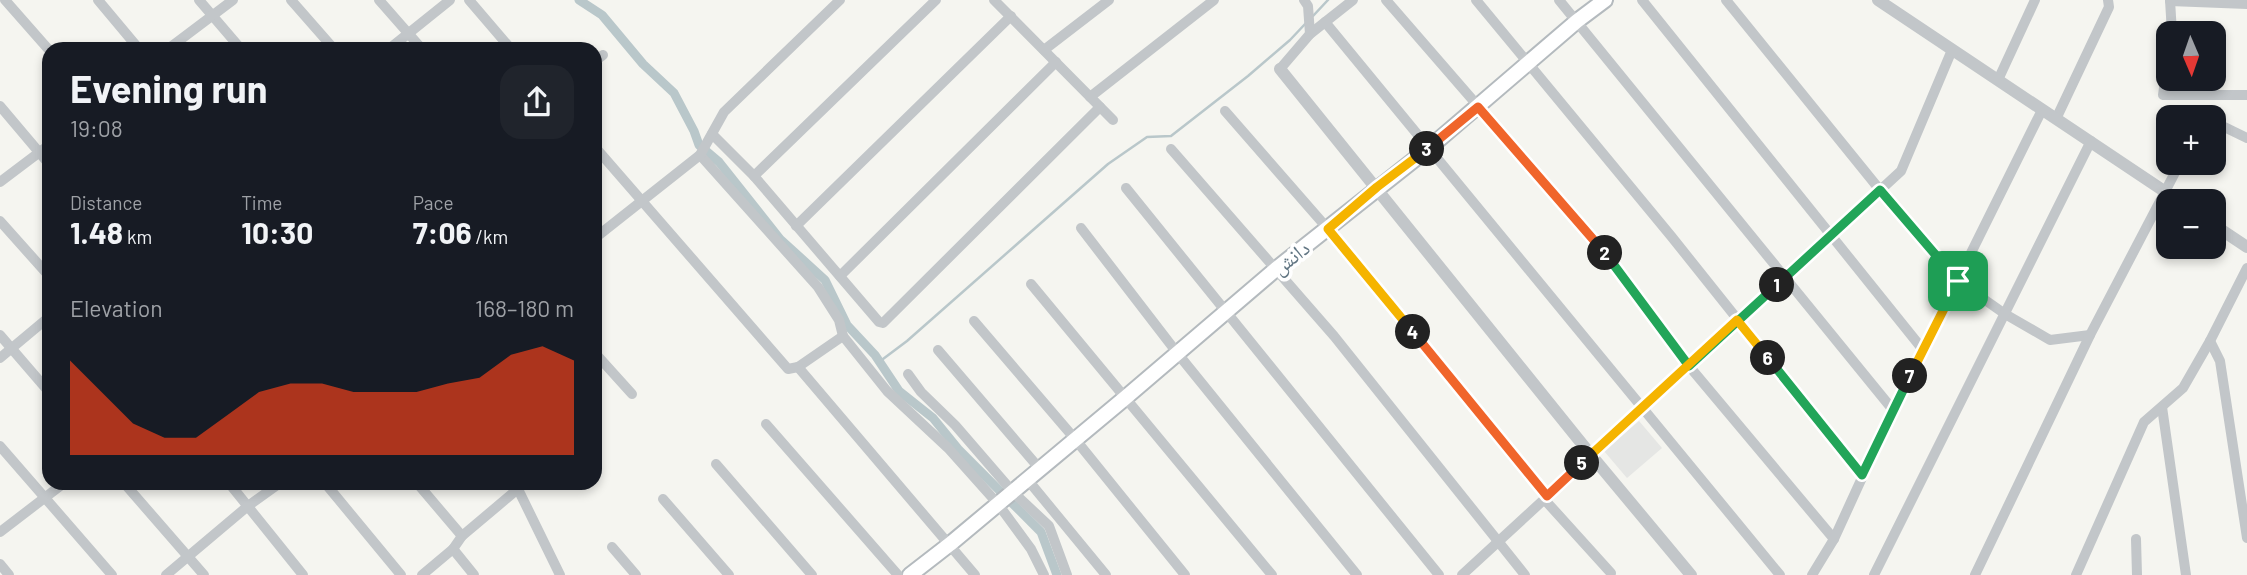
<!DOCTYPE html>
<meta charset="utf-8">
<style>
body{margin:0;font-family:Barlow,"Noto Naskh Arabic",sans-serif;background:#20242c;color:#f1f3f6;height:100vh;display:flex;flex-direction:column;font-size:26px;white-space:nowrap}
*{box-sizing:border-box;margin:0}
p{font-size:23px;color:#9ea1a6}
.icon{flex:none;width:38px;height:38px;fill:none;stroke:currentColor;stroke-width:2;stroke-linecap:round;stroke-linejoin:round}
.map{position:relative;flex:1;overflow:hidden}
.sheet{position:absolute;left:42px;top:42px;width:560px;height:448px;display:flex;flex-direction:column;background:#171b24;border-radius:21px;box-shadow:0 4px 10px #0003}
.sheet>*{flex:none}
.needle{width:46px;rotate:178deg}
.controls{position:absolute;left:2156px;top:21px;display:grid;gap:14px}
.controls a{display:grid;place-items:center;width:70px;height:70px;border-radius:14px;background:#171b24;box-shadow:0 4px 10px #0003;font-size:35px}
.pin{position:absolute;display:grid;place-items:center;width:60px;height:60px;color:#fff;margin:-30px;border-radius:14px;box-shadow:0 4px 10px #0006}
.km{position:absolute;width:35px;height:35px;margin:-18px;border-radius:50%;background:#222;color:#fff;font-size:19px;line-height:35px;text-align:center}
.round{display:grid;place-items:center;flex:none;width:74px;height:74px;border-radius:21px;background:#20242c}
.overview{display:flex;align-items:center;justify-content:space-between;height:119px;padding:0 28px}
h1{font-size:38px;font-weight:700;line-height:52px}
.figures{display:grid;grid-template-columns:repeat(3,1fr);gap:10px;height:119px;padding:7px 28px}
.figures div{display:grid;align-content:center}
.figures b{font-size:30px;font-weight:700}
.figures small{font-size:19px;font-weight:400}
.figures p{font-size:19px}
.chart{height:196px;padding:14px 28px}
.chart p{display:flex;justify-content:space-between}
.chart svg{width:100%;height:126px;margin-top:7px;fill:#eb3f1b;opacity:.7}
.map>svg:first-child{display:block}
.built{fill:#e5e6e4}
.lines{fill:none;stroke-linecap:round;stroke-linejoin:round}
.stream{stroke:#b9c7ca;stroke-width:2.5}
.canal{stroke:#b9c7ca;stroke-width:9}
.secondary-casing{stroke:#b4babe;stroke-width:18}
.minor{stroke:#c2c6c9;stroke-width:10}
.tertiary{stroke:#c2c6c9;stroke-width:12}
.secondary{stroke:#fff;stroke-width:14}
.split-1-casing{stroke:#fff;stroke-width:14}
.split-2-casing{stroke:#fff;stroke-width:14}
.split-3-casing{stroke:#fff;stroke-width:14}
.split-4-casing{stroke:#fff;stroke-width:14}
.split-5-casing{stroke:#fff;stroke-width:14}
.split-6-casing{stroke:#fff;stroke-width:14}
.split-7-casing{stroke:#fff;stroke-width:14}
.split-8-casing{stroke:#fff;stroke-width:14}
.split-1{stroke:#22a559;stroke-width:9}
.split-2{stroke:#22a559;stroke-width:9}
.split-3{stroke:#f0652b;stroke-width:9}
.split-4{stroke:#f5b400;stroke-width:9}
.split-5{stroke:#f0652b;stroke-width:9}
.split-6{stroke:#f5b400;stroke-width:9}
.split-7{stroke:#22a559;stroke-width:9}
.split-8{stroke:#f5b400;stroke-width:9}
.labels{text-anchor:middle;stroke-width:7;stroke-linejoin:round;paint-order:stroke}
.street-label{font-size:21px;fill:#627683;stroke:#fff}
</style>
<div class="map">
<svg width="2247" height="575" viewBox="0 0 2247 575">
<rect width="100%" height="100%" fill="#f5f5f0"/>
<path class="built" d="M1639 421 1662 448 1627 478 1604 451Z"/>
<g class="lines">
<g class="stream">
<path d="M1313 16 1328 0"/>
<path d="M879 362 907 341 1108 164 1147 137 1171 136 1248 76 1290 40 1306 23"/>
</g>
<path class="canal" d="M579 0 602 15 643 64 674 93 694 131 699 145 719 162 780 239 825 280 847 325 875 355 899 391 933 418 959 450 1041 532 1057 575"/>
<defs>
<path id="secondary" d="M910 575 950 544 1125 398 1276 269 1429 148 1577 21 1605 0"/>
</defs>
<use href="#secondary" class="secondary-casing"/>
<g class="minor">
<path d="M5 0 49 50"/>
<path d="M98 0 139 49"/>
<path d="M199 0 241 49"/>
<path d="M291 0 334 49"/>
<path d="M379 0 422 49"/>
<path d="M469 0 511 49"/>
<path d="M994 0 1113 120"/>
<path d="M1304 0 1308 6 1310 34"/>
<path d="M1386 0 1602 249 1689 366 1834 539"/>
<path d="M1476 0 1671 236 1862 475"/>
<path d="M1559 0 1893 410"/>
<path d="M1642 0 1924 351"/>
<path d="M1726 0 1880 190 1958 281 2005 314 2050 340 2090 335"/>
<path d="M2170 0 2172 33"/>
<path d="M2170 1 2247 4"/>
<path d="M1325 22 1780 575"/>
<path d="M168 49 233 0"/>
<path d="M389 49 450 0"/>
<path d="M1044 50 1109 0"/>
<path d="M2168 60 2163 95H2247"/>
<path d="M595 61 603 55"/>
<path d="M1280 69 1310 34 1353 0"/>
<path d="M1998 80 2035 0"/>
<path d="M1090 97 1214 0"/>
<path d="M0 106 49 164"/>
<path d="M1225 111 1328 229 1547 496"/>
<path d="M2056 119 2109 7 2108 0"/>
<path d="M2214 122 2247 138"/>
<path d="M712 134 754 176 879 322 883 323 1100 107"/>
<path d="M595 147 788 369 798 367 843 336"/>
<path d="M1171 149 1334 336 1525 575"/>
<path d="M700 155 818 287 839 320 843 336 887 391 948 448 998 504 1031 549 1044 575"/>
<path d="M754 176 936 0"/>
<path d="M0 182 49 145"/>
<path d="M1126 188 1439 575"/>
<path d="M0 221 49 276"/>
<path d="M796 226 1011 16"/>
<path d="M1081 228 1178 354 1357 575"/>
<path d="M595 238 700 155 724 112 840 0"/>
<path d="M840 276 1056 62"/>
<path d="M1031 284 1272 575"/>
<path d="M974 321 1075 439 1185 575"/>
<path d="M0 335 49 392"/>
<path d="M2210 341 2220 361 2247 538"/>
<path d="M938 350 1039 468"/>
<path d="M595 353 632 394"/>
<path d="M0 358 49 317"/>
<path d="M798 367 975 575"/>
<path d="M908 374 921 392 955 425 1012 491 1049 526 1067 575"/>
<path d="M2162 407 2186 575"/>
<path d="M766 424 898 575"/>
<path d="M0 446 112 575"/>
<path d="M716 464 812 575"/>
<path d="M1027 479 1106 575"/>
<path d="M124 483 204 575"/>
<path d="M229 483 303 575"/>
<path d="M325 483 401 575"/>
<path d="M417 483 462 536"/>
<path d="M515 483 560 575"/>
<path d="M663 499 729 575"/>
<path d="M1544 499 1611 573"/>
<path d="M0 532 64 483"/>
<path d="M2136 539 2137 575"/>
<path d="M612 547 636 575"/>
<path d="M453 549 474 575"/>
<path d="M0 564 9 575"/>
<path d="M166 575 248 506 280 483"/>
<path d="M422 575 453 549 462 536 519 488"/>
<path d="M1462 575 1901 171 1952 50"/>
<path d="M1812 575 1834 539 1893 410 2042 110"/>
<path d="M1874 575 2091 141"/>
<path d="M1975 575 2090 335 2180 163"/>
<path d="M2076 575 2144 422 2183 388 2210 341 2247 268"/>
</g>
<g class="tertiary">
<path d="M1878 0 2179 201"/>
<path d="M1280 69 1591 455 1691 575"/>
<path d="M2214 225 2247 247"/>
</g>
<use href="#secondary" class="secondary"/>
</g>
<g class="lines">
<defs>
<path id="split-1" d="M1777 285 1880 190 1958 281"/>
<path id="split-2" d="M1605 253 1689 366 1777 285"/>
<path id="split-3" d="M1427 149 1478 107 1605 253"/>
<path id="split-4" d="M1413 332 1328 229 1377 187 1427 149"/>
<path id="split-5" d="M1413 332 1547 496 1582 463"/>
<path id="split-6" d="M1582 463 1737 320 1768 358"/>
<path id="split-7" d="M1768 358 1862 475 1910 376"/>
<path id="split-8" d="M1910 376 1958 281"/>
</defs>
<use href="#split-1" class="split-1-casing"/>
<use href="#split-2" class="split-2-casing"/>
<use href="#split-3" class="split-3-casing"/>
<use href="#split-4" class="split-4-casing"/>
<use href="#split-5" class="split-5-casing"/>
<use href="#split-6" class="split-6-casing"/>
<use href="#split-7" class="split-7-casing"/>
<use href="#split-8" class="split-8-casing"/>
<use href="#split-1" class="split-1"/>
<use href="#split-2" class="split-2"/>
<use href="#split-3" class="split-3"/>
<use href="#split-4" class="split-4"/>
<use href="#split-5" class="split-5"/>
<use href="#split-6" class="split-6"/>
<use href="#split-7" class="split-7"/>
<use href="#split-8" class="split-8"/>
</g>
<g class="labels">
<g class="street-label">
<text transform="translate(1291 258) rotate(-38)" y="7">دانش</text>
</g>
</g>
</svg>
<div class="controls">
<a><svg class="needle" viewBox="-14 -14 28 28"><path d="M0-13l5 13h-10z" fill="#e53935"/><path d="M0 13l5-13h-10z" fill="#9ea1a6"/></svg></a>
<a>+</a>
<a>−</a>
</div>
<div class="pin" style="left:1958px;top:281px;background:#1e9e55"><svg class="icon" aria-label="arrive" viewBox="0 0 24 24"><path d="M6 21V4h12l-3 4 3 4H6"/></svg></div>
<b class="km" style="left:1777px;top:285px">1</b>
<b class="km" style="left:1605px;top:253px">2</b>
<b class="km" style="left:1427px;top:149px">3</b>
<b class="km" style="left:1413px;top:332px">4</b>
<b class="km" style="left:1582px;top:463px">5</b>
<b class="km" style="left:1768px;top:358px">6</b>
<b class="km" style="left:1910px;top:376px">7</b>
<section class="sheet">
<div class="overview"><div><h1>Evening run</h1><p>19:08</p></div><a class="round"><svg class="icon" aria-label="share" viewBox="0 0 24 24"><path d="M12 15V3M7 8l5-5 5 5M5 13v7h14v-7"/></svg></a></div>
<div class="figures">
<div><p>Distance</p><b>1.48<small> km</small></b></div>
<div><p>Time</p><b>10:30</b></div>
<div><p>Pace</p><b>7:06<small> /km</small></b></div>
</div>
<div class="chart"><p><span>Elevation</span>168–180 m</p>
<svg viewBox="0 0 160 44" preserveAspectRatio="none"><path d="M0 44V11L10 22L20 33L30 38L40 38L50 30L60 22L70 19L80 19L90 22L100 22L110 22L120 19L130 17L140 9L150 6L160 11V44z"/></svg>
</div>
</section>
</div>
